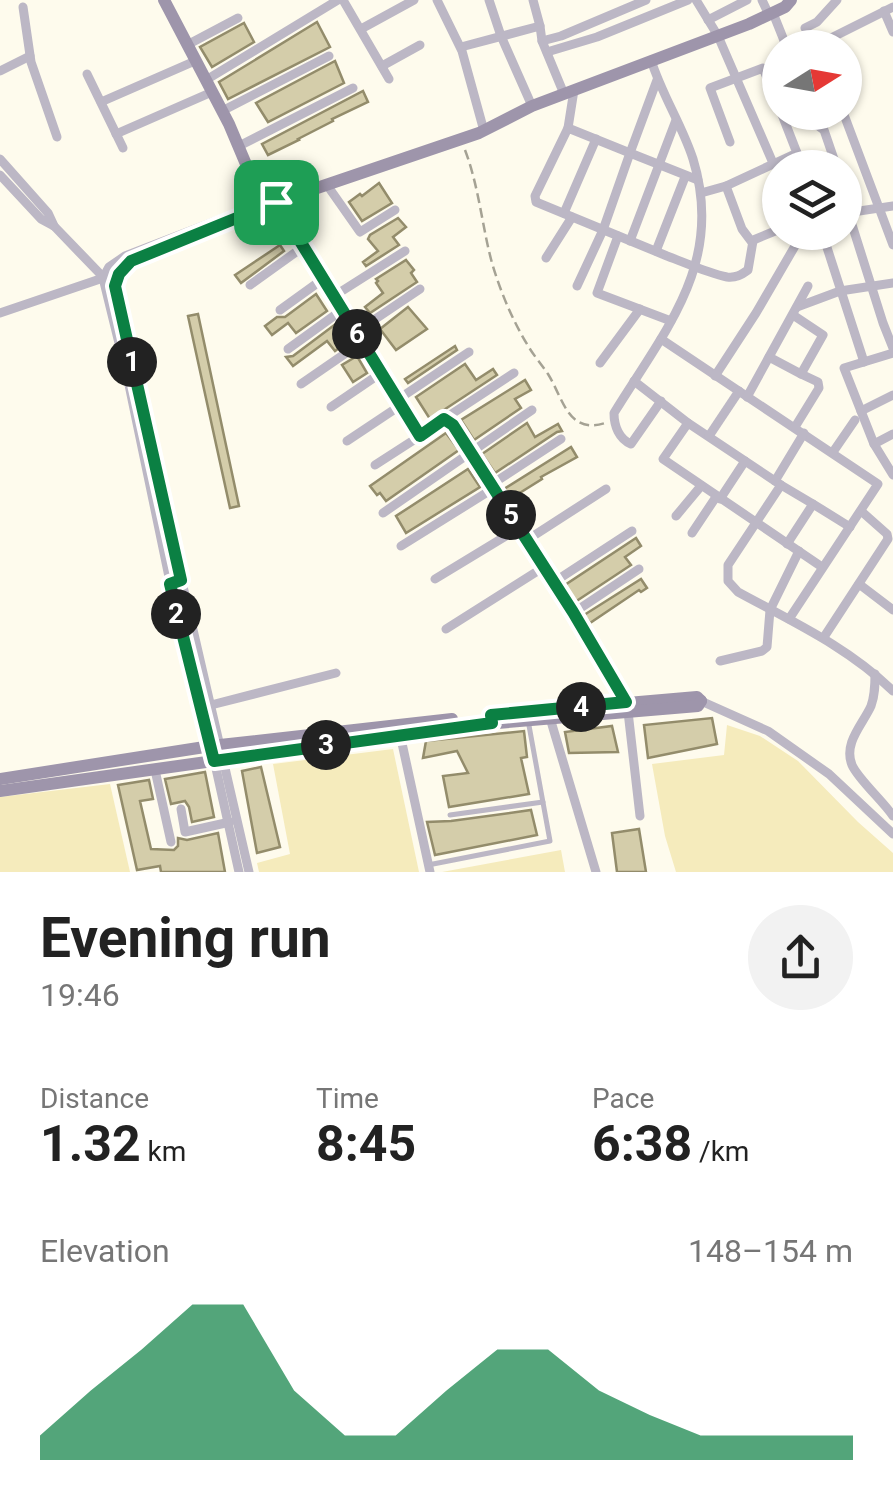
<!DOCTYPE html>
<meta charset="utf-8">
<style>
body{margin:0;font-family:Roboto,sans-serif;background:#f2f2f2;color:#222;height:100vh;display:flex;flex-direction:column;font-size:38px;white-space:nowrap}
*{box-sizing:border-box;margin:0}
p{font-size:32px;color:#767676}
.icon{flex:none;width:55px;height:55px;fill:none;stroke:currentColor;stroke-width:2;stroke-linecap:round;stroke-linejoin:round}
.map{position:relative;height:872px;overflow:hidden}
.drawer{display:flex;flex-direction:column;background:#fff;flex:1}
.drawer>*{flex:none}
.needle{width:65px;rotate:79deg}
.fabs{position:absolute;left:762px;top:30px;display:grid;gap:20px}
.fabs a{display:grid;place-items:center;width:100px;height:100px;border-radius:50%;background:#fff;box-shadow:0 2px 8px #0004;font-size:50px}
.pin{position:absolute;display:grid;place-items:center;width:85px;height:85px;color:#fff;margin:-42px;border-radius:20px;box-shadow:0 5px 15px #0006}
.km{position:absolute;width:50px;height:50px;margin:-25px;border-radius:50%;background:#222;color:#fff;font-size:28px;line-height:50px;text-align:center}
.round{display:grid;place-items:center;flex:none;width:105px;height:105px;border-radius:52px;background:#f2f2f2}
.head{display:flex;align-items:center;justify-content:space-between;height:170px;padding:0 40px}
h1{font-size:55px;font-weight:700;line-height:75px}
.figures{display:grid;grid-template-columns:repeat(3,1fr);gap:15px;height:170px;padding:10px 40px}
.figures div{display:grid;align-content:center}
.figures b{font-size:50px;font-weight:700}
.figures small{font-size:28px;font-weight:400}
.figures p{font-size:28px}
.chart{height:280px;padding:20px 40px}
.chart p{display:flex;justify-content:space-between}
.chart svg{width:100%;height:180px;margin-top:10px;fill:#0b8043;opacity:.7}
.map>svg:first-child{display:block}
.green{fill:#f5ebbc}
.building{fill:#d4cdaa;stroke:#938c6b;stroke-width:2.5}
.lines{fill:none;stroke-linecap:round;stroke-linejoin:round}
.path{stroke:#a5a294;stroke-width:2.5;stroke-dasharray:10 5;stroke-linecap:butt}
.lane{stroke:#bcb7c5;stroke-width:5}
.street{stroke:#bcb7c5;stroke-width:9}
.secondary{stroke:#9e95ab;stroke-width:12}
.route-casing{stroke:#fff;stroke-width:20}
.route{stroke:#0b8043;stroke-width:12}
</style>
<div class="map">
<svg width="893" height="872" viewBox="0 0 893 872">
<rect width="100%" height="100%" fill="#fefbed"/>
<g class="green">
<path d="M727 725 760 736 798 761 858 822 893 853V872H676L665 836 652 764 724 755Z"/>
<path d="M393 749 419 872H259L257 863 290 854 273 764Z"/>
<path d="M110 784 130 872H0V797Z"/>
<path d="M561 850 565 872H442Z"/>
</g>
<g class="building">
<path d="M317 22 330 47 228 99 219 82Z"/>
<path d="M244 23 254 42 212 67 200 47Z"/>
<path d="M335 61 344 83 268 122 256 103Z"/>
<path d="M363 91 368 102 332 119 333 121 298 139 299 140 268 155 262 144Z"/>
<path d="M379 183 392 203 362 221 349 202 360 194 362 196Z"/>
<path d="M398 218 406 227 393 237 399 245 366 266 363 262 378 251 368 239 370 235Z"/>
<path d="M280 245 284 251 241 283 235 275Z"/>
<path d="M406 260 414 270 411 273 417 282 370 313 365 307 383 293 376 283 378 281 376 279Z"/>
<path d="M316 294 327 311 296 333 288 323 272 335 265 326 277 317H285Z"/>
<path d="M408 307 427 329 396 350 380 329Z"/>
<path d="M198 314 239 506 230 508 188 316Z"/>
<path d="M337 323 349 341 335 351 327 341 293 366 286 357 293 356Z"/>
<path d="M455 346 457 350 408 383 405 379Z"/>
<path d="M357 356 367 373 353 382 342 365Z"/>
<path d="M465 364 476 380 493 369 497 375 430 419 416 397Z"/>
<path d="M525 380 531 390 515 399 521 408 474 440 461 420Z"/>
<path d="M527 423 535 437 558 424 562 431 557 432 495 473 482 454Z"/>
<path d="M446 433 459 450 386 501 380 493 377 495 370 486Z"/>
<path d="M571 447 577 457 541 477 542 479 510 499 504 489Z"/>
<path d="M468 469 480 487 406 533 396 516Z"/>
<path d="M636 538 641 546 625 557 631 565 575 602 565 585Z"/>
<path d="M641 579 647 588 641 592 639 590 590 623 584 615Z"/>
<path d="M712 718 717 744 648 758 644 725Z"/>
<path d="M612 726 618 752 569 753 565 732Z"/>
<path d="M524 731 527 757 521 758 529 794 449 807 443 776 468 773 457 751 423 758 426 741Z"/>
<path d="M261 767 280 847 257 853 242 771Z"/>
<path d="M205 772 214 817 192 822 189 807 185 801 171 804 165 779Z"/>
<path d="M149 780 153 799 140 801 151 849 174 850 178 846V838L187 840 218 833 225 872H161L160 866 137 870 118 785Z"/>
<path d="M531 810 537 835 435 855 427 822 451 821Z"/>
<path d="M639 829 646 872H617L612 833Z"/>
</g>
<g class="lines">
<path class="path" d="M465 150C479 187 482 226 492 263 501 293 513 322 530 349 535 357 542 365 548 374 563 398 568 435 605 423"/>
<g class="lane">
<path d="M450 815 543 802"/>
<path d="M428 865 550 841 528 720"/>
</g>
<g class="street">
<path d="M343 0 389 79"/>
<path d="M437 0 462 51 484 131"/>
<path d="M489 0 501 36 532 106"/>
<path d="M533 0 540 26"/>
<path d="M696 0 718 36 773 163"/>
<path d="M762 0 769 15"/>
<path d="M23 7 31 62 57 137"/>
<path d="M884 11 893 32"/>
<path d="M773 13 787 48"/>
<path d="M708 20 747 0"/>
<path d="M805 28 817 22 837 0"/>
<path d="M361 29 414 0"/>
<path d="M542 41 561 36 646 0"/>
<path d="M187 45 238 18"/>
<path d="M461 47 540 26 542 41 564 94"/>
<path d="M811 48 893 7"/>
<path d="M547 52 597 37 688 0"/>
<path d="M651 60C662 95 682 125 693 159 725 263 665 330 614 413 614 426 619 439 631 444L661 401"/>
<path d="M382 66 420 45"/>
<path d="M0 71 30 56"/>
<path d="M87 74 123 148"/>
<path d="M206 80 338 0"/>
<path d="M657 80 630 153 698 180"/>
<path d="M101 102 195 61"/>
<path d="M222 111 329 56"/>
<path d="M807 112 809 119 824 130 837 168"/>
<path d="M843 112 893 245"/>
<path d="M568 128 574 90"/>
<path d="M116 134 212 92"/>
<path d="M730 142 710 88 763 68 780 110"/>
<path d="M239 146 353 88"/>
<path d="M797 153 802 168"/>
<path d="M0 159 48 213 54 226"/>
<path d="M0 175 41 219 54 226 106 280"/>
<path d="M327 185 360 232 395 210"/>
<path d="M726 186 797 153 781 112"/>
<path d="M845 188 853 211"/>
<path d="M701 193 726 186 742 229 751 241 780 229"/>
<path d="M276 202 420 436 444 419 453 425 573 613 627 703 640 816"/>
<path d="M848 212 883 323 893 348"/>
<path d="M564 213 596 139"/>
<path d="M846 213 893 206"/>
<path d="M212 229 131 261 119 274 115 292 249 872"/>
<path d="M822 232 864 362"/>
<path d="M618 236 597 293 671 321"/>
<path d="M630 241 676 120"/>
<path d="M656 251 685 177"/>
<path d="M546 258 572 217"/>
<path d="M250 285 303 247"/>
<path d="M577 286 603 230 630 153 568 128 535 196 536 202C580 220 623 238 667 256 686 263 707 273 727 277 736 278 741 275 748 270L753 241"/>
<path d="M334 296 405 251"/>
<path d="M797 307 840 291 893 283"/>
<path d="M280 310 323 279"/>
<path d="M0 313 103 278"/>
<path d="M356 332 420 289"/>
<path d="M661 339 878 484 789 619"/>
<path d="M288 349 342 310"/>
<path d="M893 353 844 368 874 444 893 475"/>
<path d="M769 357 801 374 823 335 793 315"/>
<path d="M600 363 640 309"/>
<path d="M715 376 756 313 795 246 798 232"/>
<path d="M634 381 688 423 663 459 822 567"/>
<path d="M301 384 362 342"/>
<path d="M747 397 808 286"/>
<path d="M397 400 469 352"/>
<path d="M331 407 381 373"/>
<path d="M861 411 893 395"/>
<path d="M444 419 514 373"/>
<path d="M688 423 775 481 804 433"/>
<path d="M795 427 819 388 818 382 801 374"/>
<path d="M709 436 739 391"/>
<path d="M347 441 401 405"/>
<path d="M874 444 893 434"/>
<path d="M833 452 855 420"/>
<path d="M375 465 420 436"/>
<path d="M775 481 781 485 728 565V581L738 592C793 622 848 647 893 691"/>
<path d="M492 484 561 439"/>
<path d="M781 485 813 504"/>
<path d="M720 499 745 461"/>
<path d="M383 513 532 410"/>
<path d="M676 516 701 486"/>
<path d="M692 533 716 497"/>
<path d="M527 540 606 489"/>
<path d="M787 544 813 504 850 527"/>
<path d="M401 546 494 488"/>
<path d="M435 579 519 528"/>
<path d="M554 582 632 531"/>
<path d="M859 584 893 610"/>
<path d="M573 613 639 569"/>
<path d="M446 629 544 567"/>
<path d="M824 637 888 539 887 534 861 511"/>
<path d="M720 661 762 651 767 647 770 610 799 551"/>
<path d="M875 674C875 685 875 695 871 706 863 724 843 743 852 765 858 779 883 801 893 816"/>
<path d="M701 701 768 731 829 774 893 834"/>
<path d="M211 705 336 673"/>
<path d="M550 718 596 872"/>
<path d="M400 734 430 872"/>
<path d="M155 770 171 842"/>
<path d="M181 809 185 832 230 822"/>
<path d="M239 872 211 746 178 620 128 380 103 278 109 267 125 256 247 209H255"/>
</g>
<g class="secondary">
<path d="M164 0 229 124 262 202 267 205 479 133 532 106 749 24 785 7 791 0"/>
<path d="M616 704 697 697 701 701"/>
<path d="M0 779 211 746 452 719"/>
<path d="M0 791 462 726 698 706 701 701"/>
</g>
</g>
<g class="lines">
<defs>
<path id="route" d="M276 202 420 436 444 419 453 425 573 612 626 702 491 715 492 723 214 761 170 584 181 580 115 286 119 274 131 261Z"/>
</defs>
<use href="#route" class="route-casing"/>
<use href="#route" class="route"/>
</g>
</svg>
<div class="fabs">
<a><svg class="needle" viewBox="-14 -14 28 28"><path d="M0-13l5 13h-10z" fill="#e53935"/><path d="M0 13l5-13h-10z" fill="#767676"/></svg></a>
<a><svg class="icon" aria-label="layers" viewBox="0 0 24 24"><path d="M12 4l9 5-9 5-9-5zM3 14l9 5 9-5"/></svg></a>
</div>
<div class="pin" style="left:276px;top:202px;background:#1e9e55"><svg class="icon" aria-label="arrive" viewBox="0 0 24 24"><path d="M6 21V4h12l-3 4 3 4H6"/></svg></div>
<b class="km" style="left:132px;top:362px">1</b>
<b class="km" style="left:176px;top:614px">2</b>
<b class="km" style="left:326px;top:745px">3</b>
<b class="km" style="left:581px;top:707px">4</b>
<b class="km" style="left:511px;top:515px">5</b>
<b class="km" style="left:357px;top:334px">6</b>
</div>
<section class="drawer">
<div class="head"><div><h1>Evening run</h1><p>19:46</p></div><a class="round"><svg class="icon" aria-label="share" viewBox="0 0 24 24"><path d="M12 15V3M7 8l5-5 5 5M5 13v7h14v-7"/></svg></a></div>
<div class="figures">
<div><p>Distance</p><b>1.32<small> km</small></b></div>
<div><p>Time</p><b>8:45</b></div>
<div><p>Pace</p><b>6:38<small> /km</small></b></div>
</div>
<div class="chart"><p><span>Elevation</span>148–154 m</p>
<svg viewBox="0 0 160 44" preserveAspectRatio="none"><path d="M0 44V38L10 27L20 17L30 6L40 6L50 27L60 38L70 38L80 27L90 17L100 17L110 27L120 33L130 38L140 38L150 38L160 38V44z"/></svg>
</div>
</section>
